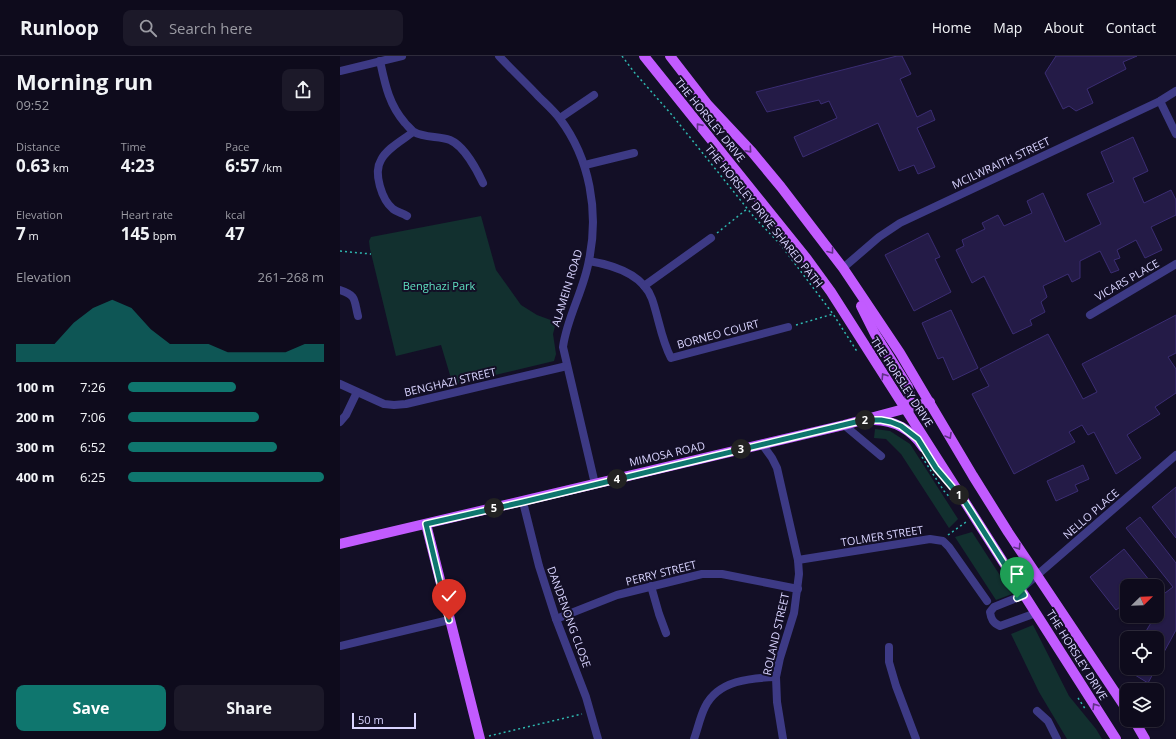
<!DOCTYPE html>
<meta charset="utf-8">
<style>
body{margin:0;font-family:"Open Sans",sans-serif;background:#1c1929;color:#f1f3f6;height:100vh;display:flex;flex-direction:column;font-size:15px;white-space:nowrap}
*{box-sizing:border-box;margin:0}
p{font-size:13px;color:#9b9ba3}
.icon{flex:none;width:22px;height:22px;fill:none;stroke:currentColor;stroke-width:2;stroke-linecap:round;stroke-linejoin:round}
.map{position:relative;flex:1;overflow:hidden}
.drawer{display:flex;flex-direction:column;background:#0e0b1c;width:340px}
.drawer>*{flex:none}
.needle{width:26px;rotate:67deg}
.tools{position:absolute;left:780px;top:523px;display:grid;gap:8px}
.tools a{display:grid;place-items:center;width:44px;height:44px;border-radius:8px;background:#0e0b1c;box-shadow:0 1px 3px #0004,0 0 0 1px #2e2b3b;font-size:20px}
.scale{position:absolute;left:12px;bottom:10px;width:64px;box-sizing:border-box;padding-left:4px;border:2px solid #d9d4ff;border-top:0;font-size:11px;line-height:14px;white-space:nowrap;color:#d9d4ff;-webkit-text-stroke:3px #130f26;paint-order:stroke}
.pin{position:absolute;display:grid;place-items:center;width:34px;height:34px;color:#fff;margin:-41px -17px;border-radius:50% 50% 50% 0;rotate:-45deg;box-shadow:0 0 4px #0007}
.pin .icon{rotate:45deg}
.km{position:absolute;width:20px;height:20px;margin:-10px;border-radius:50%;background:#222;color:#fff;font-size:11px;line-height:20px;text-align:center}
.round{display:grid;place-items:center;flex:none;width:42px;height:42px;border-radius:8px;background:#1c1929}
.overview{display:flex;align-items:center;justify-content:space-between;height:68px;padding:0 16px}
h1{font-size:22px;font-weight:700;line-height:30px}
.figures{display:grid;grid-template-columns:repeat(3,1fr);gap:6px;height:68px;padding:4px 16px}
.figures div{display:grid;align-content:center}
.figures b{font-size:17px;font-weight:700}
.figures small{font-size:11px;font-weight:400}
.figures p{font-size:11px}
.chart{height:112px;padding:8px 16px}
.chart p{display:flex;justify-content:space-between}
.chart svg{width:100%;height:72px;margin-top:4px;fill:#0f766e;opacity:.7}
.cta{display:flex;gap:8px;margin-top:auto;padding:8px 16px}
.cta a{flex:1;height:46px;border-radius:8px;background:#0f766e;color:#fff;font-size:16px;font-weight:700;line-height:46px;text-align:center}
.cta a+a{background:#1c1929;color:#f1f3f6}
ul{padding:0 16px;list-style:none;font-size:13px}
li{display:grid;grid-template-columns:64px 48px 1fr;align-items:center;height:30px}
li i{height:10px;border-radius:5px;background:#0f766e}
header{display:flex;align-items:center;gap:24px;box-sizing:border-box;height:56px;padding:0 20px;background:#0e0b1c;border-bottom:1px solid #2e2b3b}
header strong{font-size:19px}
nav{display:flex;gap:22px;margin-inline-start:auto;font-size:14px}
.search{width:280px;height:36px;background:#1c1929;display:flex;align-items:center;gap:10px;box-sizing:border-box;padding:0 14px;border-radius:8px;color:#9b9ba3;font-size:15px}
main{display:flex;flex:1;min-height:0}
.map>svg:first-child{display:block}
.green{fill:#12302f}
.building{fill:#241b47;stroke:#3b2d73}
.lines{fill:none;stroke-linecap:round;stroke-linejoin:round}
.path{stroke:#2fb8b0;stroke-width:1.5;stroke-dasharray:2 3;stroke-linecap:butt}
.minor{stroke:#3d3a85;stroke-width:8}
.major{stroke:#c25bff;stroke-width:10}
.oneway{stroke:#623188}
.route-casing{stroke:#fff;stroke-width:8}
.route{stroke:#0f766e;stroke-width:5}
.labels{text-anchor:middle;stroke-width:4;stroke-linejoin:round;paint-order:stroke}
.street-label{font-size:11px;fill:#d9d4ff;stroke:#130f26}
.park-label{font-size:11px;fill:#5fe0c0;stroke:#130f26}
</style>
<header>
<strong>Runloop</strong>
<div class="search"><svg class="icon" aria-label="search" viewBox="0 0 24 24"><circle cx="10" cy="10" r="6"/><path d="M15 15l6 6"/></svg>Search here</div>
<nav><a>Home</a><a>Map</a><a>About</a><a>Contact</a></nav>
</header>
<main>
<section class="drawer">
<div class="overview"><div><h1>Morning run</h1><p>09:52</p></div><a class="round"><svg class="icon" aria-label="share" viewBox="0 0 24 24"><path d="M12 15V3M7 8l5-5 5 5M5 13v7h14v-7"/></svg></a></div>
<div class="figures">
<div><p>Distance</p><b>0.63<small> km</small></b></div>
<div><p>Time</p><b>4:23</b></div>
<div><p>Pace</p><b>6:57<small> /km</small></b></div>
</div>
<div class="figures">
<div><p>Elevation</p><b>7<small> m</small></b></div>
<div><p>Heart rate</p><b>145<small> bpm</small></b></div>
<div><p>kcal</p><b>47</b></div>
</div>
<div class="chart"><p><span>Elevation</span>261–268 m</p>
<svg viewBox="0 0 160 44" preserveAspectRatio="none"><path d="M0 44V33L10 33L20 33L30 20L40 11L50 6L60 11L70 24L80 33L90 33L100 33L110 38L120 38L130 38L140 38L150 33L160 33V44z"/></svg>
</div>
<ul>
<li><b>100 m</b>7:26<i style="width:55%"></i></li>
<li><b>200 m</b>7:06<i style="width:67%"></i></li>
<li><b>300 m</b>6:52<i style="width:76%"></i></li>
<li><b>400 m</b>6:25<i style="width:100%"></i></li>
</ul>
<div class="cta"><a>Save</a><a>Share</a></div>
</section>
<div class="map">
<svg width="836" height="683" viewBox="0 0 836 683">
<rect width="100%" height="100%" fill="#130f26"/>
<g class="green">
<path d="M141 160 156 214 181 249 197 259 216 266 213 278 216 298 214 305 113 329 101 289 56 300 30 193 29 185 31 181Z"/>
<path d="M535 373 550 375 570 388 618 463 609 472 561 398 546 383 534 382Z"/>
<path d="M632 476 672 538 656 544 615 481Z"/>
<path d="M693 569 729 640 756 673 762 683H727L699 636 671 578Z"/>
</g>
<g class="building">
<path d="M557 0H562L571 18 560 23 577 61 591 54 595 64 577 72 595 111 578 118 574 109 559 115 538 67 463 101 454 81 497 62 489 45 481 48 479 44 427 56 416 36Z"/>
<path d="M716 0H797L783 6 786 13 747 33 753 47 736 55 729 50 723 53 705 17Z"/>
<path d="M793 81 808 115 793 122 804 147 831 134 836 144V159L811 171 822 194 805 202 796 184 777 194 780 202 774 204 779 214 771 217 760 195 740 205V222L732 226 728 218 703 230 707 241 701 246 705 256 690 264 692 269 673 278 644 220 632 227 616 194 624 190 622 184 645 173 642 167 658 159 664 170 692 157 687 145 703 137 725 186 761 168 747 138 774 126 761 96Z"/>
<path d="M588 177 600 201 595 203 611 236 574 255 545 199Z"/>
<path d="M611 254 638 312 613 324 603 301 598 303 582 267Z"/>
<path d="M836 259V297L828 301 836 313V337L815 351 820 358 787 379 801 402 776 418 754 376 748 379 742 369 729 376 735 386 674 418 632 338 649 330 640 313 708 278 743 343 757 336 742 308Z"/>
<path d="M743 409 749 423 735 429 738 435 716 445 707 425Z"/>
<path d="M836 431V482L812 451Z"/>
<path d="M800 461 836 507V574L817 609V582H802L815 560H817V534L821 540 833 531 786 472Z"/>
<path d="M784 493 814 530H787V546L776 554 750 521Z"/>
<path d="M799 612H816L808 627 795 619Z"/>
</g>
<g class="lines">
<g class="path">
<path d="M282 0 294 16 332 59 414 161 440 188 493 258 518 297"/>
<path d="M377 177 407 153"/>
<path d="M0 195 31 198"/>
<path d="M456 269 493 258"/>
<path d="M582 401 604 435 613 445"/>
<path d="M608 479 626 466"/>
<path d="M738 642 746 654"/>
<path d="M149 680 242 658"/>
</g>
<g class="minor">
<path d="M159 0C172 14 186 27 199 41 206 48 214 55 220 63 250 103 259 156 249 204 244 234 227 261 223 291L255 428"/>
<path d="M40 5C45 28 49 49 65 67 68 70 71 74 74 76 84 82 99 80 110 84 124 90 137 114 143 127"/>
<path d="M0 15 62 0"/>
<path d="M820 45 836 78"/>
<path d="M220 62 254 39"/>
<path d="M245 109 294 97"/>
<path d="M67 160C62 157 57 156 53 153 42 144 33 117 41 104 47 92 63 84 73 76"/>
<path d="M249 205C273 209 303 218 312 243 319 263 321 283 331 302L448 271"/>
<path d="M503 212 539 181 560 167 820 45 836 35"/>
<path d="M304 230 371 182"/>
<path d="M0 234C17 239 14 245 18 260"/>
<path d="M750 259 836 208"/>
<path d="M0 328 44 348 54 349 66 348 227 310"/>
<path d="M0 366 6 359 17 336"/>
<path d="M504 369 541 400"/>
<path d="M422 388 432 402 437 412 458 504 459 518 454 557 440 602 436 621 437 646 443 683"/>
<path d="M183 446 199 510 216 563 246 641 258 683"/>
<path d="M458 504 590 483 603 485 609 491 647 545"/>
<path d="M311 530 319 558 326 577"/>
<path d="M681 533 836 399"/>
<path d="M684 539 654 551 650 556C651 563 653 567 660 570L696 557"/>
<path d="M216 563 277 539 362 518H382L458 533"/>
<path d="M0 590 109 564"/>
<path d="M549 591V606L556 630 576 683"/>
<path d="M697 655 708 665 717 683"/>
<path d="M354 683C358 672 360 661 365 651 378 624 411 622 436 621"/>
</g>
<g class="major">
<path d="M304 0 467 203 491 236 776 683"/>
<path d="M330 0 368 49 412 96 441 131 503 212 560 297 633 420 668 476 787 654"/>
<path d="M521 250 535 278 568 331C571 340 570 345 565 353"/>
<path d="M534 364C554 364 572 374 583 391"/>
<path d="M86 468 140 683"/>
<path d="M0 488 504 369 590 346"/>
<path d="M794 664 805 683"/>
</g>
</g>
<defs><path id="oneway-chevron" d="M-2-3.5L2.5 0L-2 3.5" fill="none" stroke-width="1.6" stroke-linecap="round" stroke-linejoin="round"/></defs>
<g class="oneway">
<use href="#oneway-chevron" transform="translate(359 70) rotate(-129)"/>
<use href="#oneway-chevron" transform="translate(409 94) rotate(48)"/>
<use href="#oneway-chevron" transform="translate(491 195) rotate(53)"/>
<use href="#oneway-chevron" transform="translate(544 320) rotate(-123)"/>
<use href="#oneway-chevron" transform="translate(609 380) rotate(60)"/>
<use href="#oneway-chevron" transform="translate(678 491) rotate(57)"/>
<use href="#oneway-chevron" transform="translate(755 650) rotate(-122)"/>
</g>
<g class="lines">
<defs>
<path id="route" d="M109 564 86 468 183 446 524 364H541L551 366 561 370 578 383 596 412 625 446 684 539 677 542"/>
</defs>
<use href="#route" class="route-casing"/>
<use href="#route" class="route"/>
</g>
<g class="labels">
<g class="street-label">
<text transform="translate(370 64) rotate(51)" y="4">THE HORSLEY DRIVE</text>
<text transform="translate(661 107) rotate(-25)" y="4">MCILWRAITH STREET</text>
<text transform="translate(424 160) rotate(51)" y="4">THE HORSLEY DRIVE SHARED PATH</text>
<text transform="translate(787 224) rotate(-30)" y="4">VICARS PLACE</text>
<text transform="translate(227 232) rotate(-73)" y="4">ALAMEIN ROAD</text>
<text transform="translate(378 278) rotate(-15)" y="4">BORNEO COURT</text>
<text transform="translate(110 326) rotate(-13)" y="4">BENGHAZI STREET</text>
<text transform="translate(562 326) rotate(57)" y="4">THE HORSLEY DRIVE</text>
<text transform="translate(327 398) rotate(-13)" y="4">MIMOSA ROAD</text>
<text transform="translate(751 458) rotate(-41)" y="4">NELLO PLACE</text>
<text transform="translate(542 480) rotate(-9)" y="4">TOLMER STREET</text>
<text transform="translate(321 517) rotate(-14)" y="4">PERRY STREET</text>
<text transform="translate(229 561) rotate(70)" y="4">DANDENONG CLOSE</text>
<text transform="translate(436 578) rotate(-77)" y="4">ROLAND STREET</text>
<text transform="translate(737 599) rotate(58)" y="4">THE HORSLEY DRIVE</text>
</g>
<g class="park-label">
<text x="99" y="234">Benghazi Park</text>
</g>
</g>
</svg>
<div class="tools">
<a><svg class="needle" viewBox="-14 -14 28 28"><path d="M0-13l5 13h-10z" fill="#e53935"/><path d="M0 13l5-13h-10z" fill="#9b9ba3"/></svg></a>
<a><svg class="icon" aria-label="locate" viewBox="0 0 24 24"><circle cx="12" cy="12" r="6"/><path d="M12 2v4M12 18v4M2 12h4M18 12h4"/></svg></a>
<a><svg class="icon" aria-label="layers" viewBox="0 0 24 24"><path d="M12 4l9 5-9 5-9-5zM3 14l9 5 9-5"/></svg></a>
</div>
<div class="scale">50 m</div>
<div class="pin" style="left:677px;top:542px;background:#1e9e55"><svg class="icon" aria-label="arrive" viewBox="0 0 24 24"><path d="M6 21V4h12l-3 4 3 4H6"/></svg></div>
<div class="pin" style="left:109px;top:564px;background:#d93025"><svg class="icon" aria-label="check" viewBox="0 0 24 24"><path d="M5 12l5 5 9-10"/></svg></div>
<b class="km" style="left:619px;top:439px">1</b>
<b class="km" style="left:525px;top:364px">2</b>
<b class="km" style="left:401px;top:393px">3</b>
<b class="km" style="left:277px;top:423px">4</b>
<b class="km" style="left:154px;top:452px">5</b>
</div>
</main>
